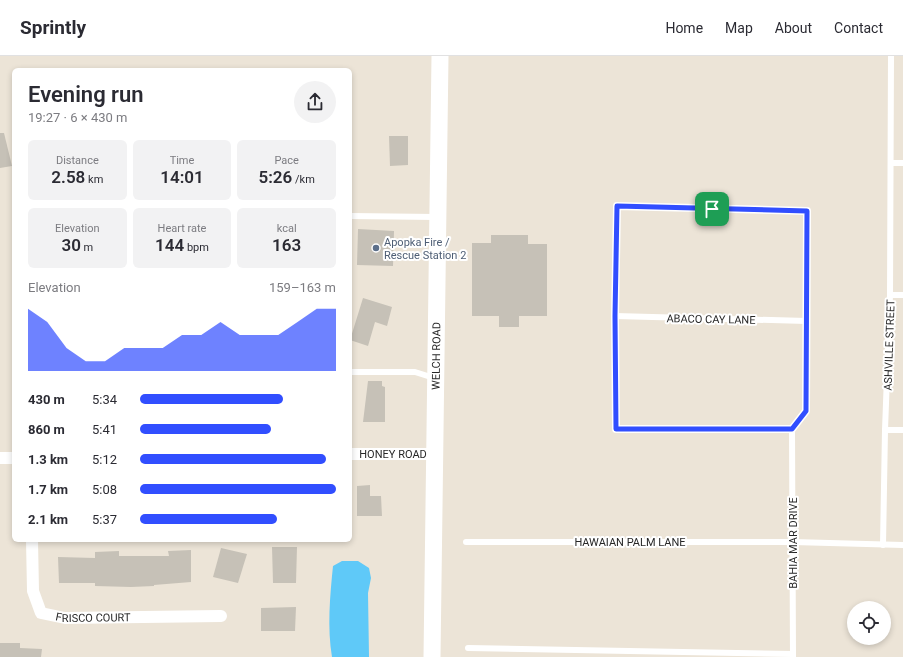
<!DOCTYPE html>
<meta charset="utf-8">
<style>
body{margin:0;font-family:Roboto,sans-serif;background:#f2f2f3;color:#2b2b33;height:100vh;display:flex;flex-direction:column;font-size:15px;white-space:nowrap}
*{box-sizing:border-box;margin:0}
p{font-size:13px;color:#7c7c81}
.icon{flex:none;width:22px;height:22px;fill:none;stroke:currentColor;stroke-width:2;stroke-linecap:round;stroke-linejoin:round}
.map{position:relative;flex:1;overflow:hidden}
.sheet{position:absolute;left:12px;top:12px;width:340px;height:474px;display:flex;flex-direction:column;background:#fff;border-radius:6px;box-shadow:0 2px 6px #0003}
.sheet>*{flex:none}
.buttons{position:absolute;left:847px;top:545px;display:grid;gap:8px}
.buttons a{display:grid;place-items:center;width:44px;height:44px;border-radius:50%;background:#fff;box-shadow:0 2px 6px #0003;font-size:20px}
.pin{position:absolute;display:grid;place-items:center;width:34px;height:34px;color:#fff;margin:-17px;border-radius:8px;box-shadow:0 2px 6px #0006}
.round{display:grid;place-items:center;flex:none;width:42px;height:42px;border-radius:21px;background:#f2f2f3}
.headline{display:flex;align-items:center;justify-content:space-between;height:68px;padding:0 16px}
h1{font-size:22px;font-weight:600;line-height:30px}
.metrics{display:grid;grid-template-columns:repeat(3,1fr);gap:6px;height:68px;padding:4px 16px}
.metrics div{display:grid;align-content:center;border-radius:6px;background:#f2f2f3;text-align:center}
.metrics b{font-size:17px;font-weight:600}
.metrics small{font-size:11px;font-weight:400}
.metrics p{font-size:11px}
.chart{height:112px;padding:8px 16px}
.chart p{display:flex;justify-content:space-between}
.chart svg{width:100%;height:72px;margin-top:4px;fill:#314eff;opacity:.7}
ul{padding:0 16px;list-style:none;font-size:13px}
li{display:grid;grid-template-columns:64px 48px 1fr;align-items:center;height:30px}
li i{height:10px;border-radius:5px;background:#314eff}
header{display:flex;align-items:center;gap:24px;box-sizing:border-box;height:56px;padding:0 20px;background:#fff;border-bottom:1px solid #e1e1e2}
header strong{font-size:19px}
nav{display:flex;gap:22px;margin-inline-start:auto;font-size:14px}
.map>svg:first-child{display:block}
.water{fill:#5fc9f8}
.building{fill:#c6c1b7}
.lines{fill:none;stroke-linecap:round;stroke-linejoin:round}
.lane{stroke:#fff;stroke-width:6}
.street{stroke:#fff;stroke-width:12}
.secondary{stroke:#fff;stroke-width:17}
.route-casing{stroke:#fff;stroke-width:8}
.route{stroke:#314eff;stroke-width:5}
.service-dot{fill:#5c6f8a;stroke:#fff;stroke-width:1.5}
.labels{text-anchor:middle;stroke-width:4;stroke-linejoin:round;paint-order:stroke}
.service-label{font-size:11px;fill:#4e5e75;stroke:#fff;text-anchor:start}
.street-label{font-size:11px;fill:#272727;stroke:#fff}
</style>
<header>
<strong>Sprintly</strong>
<nav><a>Home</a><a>Map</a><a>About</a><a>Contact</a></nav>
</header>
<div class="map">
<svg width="903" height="601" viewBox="0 0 903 601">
<rect width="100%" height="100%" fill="#ece4d7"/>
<path class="water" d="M342 505H358L369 512 371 522 368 537 369 601H332C327 572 330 539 333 510Z"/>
<g class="building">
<path d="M0 77H4L12 110 0 112Z"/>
<path d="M389 80H408V109L390 110Z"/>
<path d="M358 173 394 175 393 210 357 209Z"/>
<path d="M491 179H528V188H547V260H519V271H499V260H472V187H491Z"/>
<path d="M363 242 392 251 387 270 375 266 368 290 350 284Z"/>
<path d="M368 325H382V330L385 331V366H363Z"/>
<path d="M370 429V440H381L382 460H357V430Z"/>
<path d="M272 491H297L296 527H273Z"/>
<path d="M221 492 247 498 238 527 213 521Z"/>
<path d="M191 494V526L154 529V530L131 531 95 530V527H59L58 501 95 502V496L119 495V500H169L168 495Z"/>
<path d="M296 551 295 575H261V552Z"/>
<path d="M0 587H20V592L42 593 41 601H0Z"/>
</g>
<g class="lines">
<g class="lane">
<path d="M892 107H903"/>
<path d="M617 150 807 155 806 355 792 373H616L615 260Z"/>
<path d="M350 160 436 161"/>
<path d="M890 239H903"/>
<path d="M615 260 807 265"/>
<path d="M350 316H415L434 322"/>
<path d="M792 373 793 601"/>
<path d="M885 374H903"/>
<path d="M466 486H793L903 489"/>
<path d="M883 489 885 374 890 239 891 0"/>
<path d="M468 592 793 598"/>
</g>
<g class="street">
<path id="s1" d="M350 398H436"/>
<path d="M0 402H14"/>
<path id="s2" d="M32 484 33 535 41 557 65 562 221 560"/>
</g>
<path class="secondary" id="s3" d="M432 601 440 0"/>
</g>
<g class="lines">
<defs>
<path id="route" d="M617 150 807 155 806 355 792 373H616L615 260Z"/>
</defs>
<use href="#route" class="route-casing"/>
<use href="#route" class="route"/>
</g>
<circle class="service-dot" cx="376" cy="192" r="4"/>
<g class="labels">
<g class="service-label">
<text x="384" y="190">Apopka Fire /<tspan x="384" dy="13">Rescue Station 2</tspan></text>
</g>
<g class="street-label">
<text transform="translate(711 263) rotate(1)" y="4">ABACO CAY LANE</text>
<text transform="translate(889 289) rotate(-88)" y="4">ASHVILLE STREET</text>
<text dy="4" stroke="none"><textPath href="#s3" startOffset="301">WELCH ROAD</textPath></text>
<text dy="4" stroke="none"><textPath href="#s1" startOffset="43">HONEY ROAD</textPath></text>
<text x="630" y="490">HAWAIAN PALM LANE</text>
<text transform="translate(793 487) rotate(-90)" y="4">BAHIA MAR DRIVE</text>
<text dy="4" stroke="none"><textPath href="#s2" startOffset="127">FRISCO COURT</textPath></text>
</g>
</g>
</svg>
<div class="buttons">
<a><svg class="icon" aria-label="locate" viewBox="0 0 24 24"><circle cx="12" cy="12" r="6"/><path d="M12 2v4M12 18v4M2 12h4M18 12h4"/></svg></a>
</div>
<div class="pin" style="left:712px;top:153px;background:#1e9e55"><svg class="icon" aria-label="arrive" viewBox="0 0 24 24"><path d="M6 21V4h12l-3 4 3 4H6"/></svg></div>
<section class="sheet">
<div class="headline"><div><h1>Evening run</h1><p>19:27 · 6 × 430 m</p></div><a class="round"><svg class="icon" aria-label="share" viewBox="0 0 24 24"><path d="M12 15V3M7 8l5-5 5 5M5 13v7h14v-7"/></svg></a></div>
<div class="metrics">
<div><p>Distance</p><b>2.58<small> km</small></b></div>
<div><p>Time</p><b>14:01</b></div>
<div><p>Pace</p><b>5:26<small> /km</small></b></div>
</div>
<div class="metrics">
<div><p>Elevation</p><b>30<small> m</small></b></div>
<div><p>Heart rate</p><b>144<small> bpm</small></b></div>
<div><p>kcal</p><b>163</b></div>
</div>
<div class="chart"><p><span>Elevation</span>159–163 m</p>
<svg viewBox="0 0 160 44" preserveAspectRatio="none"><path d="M0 44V6L10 14L20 30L30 38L40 38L50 30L60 30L70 30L80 22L90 22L100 14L110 22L120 22L130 22L140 14L150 6L160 6V44z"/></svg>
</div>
<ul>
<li><b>430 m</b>5:34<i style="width:73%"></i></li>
<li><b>860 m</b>5:41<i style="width:67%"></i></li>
<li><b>1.3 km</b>5:12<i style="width:95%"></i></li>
<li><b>1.7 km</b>5:08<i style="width:100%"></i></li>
<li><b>2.1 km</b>5:37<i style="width:70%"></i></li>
</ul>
</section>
</div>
